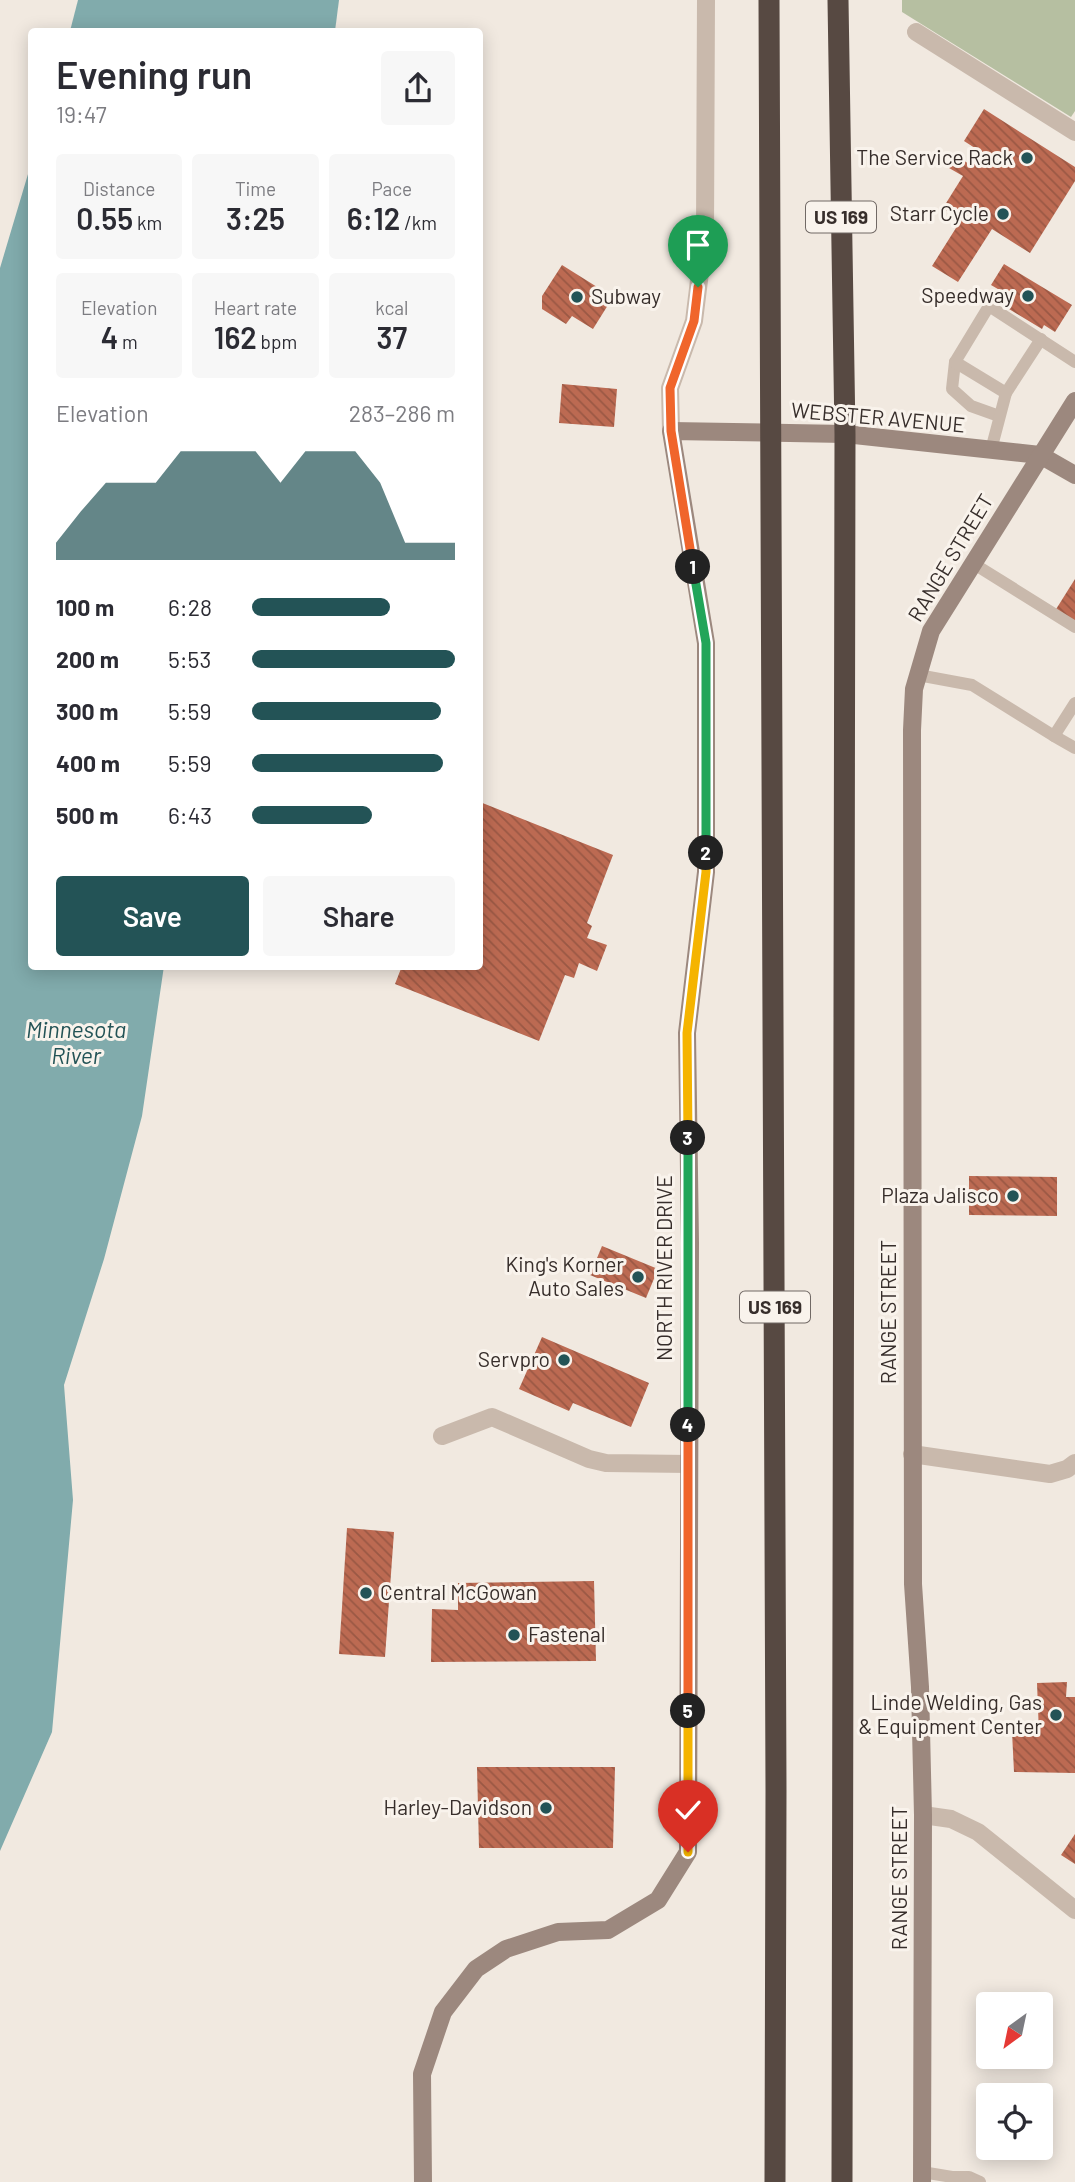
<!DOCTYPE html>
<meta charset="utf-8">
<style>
body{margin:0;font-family:Barlow,sans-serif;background:#f7f7f7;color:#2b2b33;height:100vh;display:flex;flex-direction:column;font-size:26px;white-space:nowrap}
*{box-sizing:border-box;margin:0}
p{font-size:23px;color:#7c7c81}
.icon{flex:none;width:38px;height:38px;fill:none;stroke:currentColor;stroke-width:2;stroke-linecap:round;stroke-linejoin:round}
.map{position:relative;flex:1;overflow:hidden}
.side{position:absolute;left:28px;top:28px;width:455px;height:942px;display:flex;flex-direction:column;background:#fff;border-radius:7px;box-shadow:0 4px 18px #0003}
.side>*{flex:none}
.needle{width:46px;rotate:213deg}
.buttons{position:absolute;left:976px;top:1992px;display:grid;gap:14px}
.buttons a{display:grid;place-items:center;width:77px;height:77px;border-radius:7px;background:#fff;box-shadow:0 4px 18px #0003;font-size:35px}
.pin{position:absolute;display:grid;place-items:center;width:60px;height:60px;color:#fff;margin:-72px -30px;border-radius:50% 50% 50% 0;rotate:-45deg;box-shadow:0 0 7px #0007}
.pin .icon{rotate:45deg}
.km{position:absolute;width:35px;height:35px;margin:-18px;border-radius:50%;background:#222;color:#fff;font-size:19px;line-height:35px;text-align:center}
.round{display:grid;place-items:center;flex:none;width:74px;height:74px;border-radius:7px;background:#f7f7f7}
.headline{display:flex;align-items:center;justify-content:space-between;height:119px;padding:0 28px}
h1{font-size:38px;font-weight:600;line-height:52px}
.figures{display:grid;grid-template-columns:repeat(3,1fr);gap:10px;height:119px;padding:7px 28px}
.figures div{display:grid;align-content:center;border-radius:7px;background:#f7f7f7;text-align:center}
.figures b{font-size:30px;font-weight:600}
.figures small{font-size:19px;font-weight:400}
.figures p{font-size:19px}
.chart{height:196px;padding:14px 28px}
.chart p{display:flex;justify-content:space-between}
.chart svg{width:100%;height:126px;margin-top:7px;fill:#235356;opacity:.7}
.action{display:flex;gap:14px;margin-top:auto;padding:14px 28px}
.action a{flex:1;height:80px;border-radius:7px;background:#235356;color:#fff;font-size:28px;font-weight:600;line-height:80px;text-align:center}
.action a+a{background:#f7f7f7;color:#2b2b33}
ul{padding:0 28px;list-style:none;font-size:23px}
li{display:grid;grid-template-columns:112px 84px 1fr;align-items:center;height:52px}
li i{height:18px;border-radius:9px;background:#235356}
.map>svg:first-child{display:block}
.park{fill:#b6bfa1}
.water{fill:#81abac}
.building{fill:url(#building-back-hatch)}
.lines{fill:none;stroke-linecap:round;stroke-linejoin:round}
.lane{stroke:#c9b9ac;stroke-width:12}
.street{stroke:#c9b9ac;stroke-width:18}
.secondary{stroke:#9c887e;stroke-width:18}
.highway{stroke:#574942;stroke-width:21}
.split-1-casing{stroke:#fff;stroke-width:14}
.split-2-casing{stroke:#fff;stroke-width:14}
.split-3-casing{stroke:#fff;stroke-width:14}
.split-4-casing{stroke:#fff;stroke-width:14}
.split-5-casing{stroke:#fff;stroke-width:14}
.split-6-casing{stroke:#fff;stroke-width:14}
.split-1{stroke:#f0652b;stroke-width:9}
.split-2{stroke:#22a559;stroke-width:9}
.split-3{stroke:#f5b400;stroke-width:9}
.split-4{stroke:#22a559;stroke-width:9}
.split-5{stroke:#f0652b;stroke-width:9}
.split-6{stroke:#f5b400;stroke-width:9}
.poi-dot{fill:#235356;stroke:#f9f3ec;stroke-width:2.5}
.labels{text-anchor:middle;stroke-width:6;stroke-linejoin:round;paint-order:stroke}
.shield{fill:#f9f3ec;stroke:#716965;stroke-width:2}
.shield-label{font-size:19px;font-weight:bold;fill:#372e2b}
.poi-label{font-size:21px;fill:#372e2b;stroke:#f9f3ec;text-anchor:end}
.street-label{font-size:21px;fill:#372e2b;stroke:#f9f3ec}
.water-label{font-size:23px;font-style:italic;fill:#235356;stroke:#f9f3ec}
</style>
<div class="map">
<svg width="1075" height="2182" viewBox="0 0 1075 2182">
<defs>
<pattern id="building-back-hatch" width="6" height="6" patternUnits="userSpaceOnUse" patternTransform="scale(1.75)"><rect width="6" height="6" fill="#bc6a52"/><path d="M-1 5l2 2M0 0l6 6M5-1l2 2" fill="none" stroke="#9a5844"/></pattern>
</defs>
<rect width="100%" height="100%" fill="#f1e9e0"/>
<path class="park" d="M902 0H1075V111L1071 117 902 12Z"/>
<g class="water">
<path d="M78 0H339L335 31H70Z"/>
<path d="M31 164 32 966H164L142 1116 104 1259 64 1385 73 1500 52 1732 0 1851V268Z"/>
</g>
<g class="building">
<path d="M984 109 1075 167V181L1030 253 992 229 958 282 932 266 961 220 943 208 963 176 949 168 957 156 969 164 978 150 964 141Z"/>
<path d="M1004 264 1072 305 1055 332 1044 325 1042 329 1009 309 1011 306 998 299 1003 292 991 285Z"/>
<path d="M562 265 613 297 593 329 572 316 566 324 542 309V296Z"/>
<path d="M562 384 617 389 614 427 559 423Z"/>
<path d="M1075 579V627L1053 614Z"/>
<path d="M480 802 613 855 587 923 592 926 587 938 607 945 597 971 579 963 574 978 565 975 539 1041 395 984 402 966H480Z"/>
<path d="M969 1176 1057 1177V1216L969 1215Z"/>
<path d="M602 1246 658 1269 646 1298 590 1275Z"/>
<path d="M542 1337 649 1383 631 1427 573 1403 569 1411 519 1389Z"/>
<path d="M347 1528 394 1532 385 1657 339 1654Z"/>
<path d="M594 1581 596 1661 431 1662 432 1609 458 1610V1583Z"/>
<path d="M1067 1682 1066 1697H1075V1773L1014 1772 1012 1732 1039 1734 1037 1683Z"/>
<path d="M477 1767H615L613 1848H479Z"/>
<path d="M1075 1834V1864L1061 1855Z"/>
</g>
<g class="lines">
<g class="lane">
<path d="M955 362 952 389 971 406 999 416"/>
<path d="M1006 393 1041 339"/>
<path d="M991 450 1006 393 955 362 989 306 1075 362"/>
<path d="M974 564 1075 627"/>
<path d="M918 675 972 685 1054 736 1075 703"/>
<path d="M1054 736 1075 748"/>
<path d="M922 2172 952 2177"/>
<path d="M952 2182V2177H969L980 2182"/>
</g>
<g class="street">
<path d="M916 32 1075 132"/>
<path d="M671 431 670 388 694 321 705 232 706 0"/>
<path d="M442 1436 492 1417 589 1459 606 1463 689 1464"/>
<path d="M912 1454 1050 1474 1067 1469 1075 1463"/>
<path d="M923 1815 951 1819 978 1832 1075 1910"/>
</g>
<g class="secondary">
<path d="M423 2182 422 2074 443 2012 476 1969 506 1949 558 1932 608 1930 658 1900 688 1852 690 1243 687 1033 706 872V643L671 431 845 434 1040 455 1075 475"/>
<path d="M922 2182 923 1815 920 1687 913 1584 912 730 914 689 931 631 1075 401"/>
</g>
<g class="highway">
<path d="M769 0 776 1790 775 2182"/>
<path d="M838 0 845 434 842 2182"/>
</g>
</g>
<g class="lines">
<defs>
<path id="split-1" d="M693 567 671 431 670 388 694 321 698 287"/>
<path id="split-2" d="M693 567 706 643V853"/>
<path id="split-3" d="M688 1138 687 1033 706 872V853"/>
<path id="split-4" d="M688 1138V1425"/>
<path id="split-5" d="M688 1711V1425"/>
<path id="split-6" d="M688 1852V1711"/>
</defs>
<use href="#split-1" class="split-1-casing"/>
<use href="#split-2" class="split-2-casing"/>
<use href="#split-3" class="split-3-casing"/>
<use href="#split-4" class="split-4-casing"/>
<use href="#split-5" class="split-5-casing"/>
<use href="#split-6" class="split-6-casing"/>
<use href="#split-1" class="split-1"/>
<use href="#split-2" class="split-2"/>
<use href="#split-3" class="split-3"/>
<use href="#split-4" class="split-4"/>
<use href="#split-5" class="split-5"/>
<use href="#split-6" class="split-6"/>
</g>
<g class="poi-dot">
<circle cx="1027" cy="158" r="7"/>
<circle cx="1003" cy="214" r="7"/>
<circle cx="1028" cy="296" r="7"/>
<circle cx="577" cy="297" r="7"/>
<circle cx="1013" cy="1196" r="7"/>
<circle cx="638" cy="1277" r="7"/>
<circle cx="564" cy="1360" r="7"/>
<circle cx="366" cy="1593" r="7"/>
<circle cx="514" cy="1635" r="7"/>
<circle cx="1056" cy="1715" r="7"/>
<circle cx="546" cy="1808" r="7"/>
</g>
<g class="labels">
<g class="shield">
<rect x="806" y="201.5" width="70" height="31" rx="5"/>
<rect x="740" y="1291.5" width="70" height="31" rx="5"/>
</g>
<g class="shield-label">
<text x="841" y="224">US 169</text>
<text x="775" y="1314">US 169</text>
</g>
<g class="poi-label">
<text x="1013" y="165">The Service Rack</text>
<text x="989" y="221">Starr Cycle</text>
<text x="1014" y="303">Speedway</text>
<text x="591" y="304" text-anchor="start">Subway</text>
<text x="999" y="1203">Plaza Jalisco</text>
<text x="624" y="1272">King's Korner<tspan x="624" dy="24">Auto Sales</tspan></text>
<text x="550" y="1367">Servpro</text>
<text x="380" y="1600" text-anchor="start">Central McGowan</text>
<text x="528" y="1642" text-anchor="start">Fastenal</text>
<text x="1042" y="1710">Linde Welding, Gas<tspan x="1042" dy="24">&amp; Equipment Center</tspan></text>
<text x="532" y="1815">Harley-Davidson</text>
</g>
<g class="street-label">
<text transform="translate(878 418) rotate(5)" y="7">WEBSTER AVENUE</text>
<text transform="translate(951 558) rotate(-59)" y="7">RANGE STREET</text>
<text transform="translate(665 1268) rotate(-90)" y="7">NORTH RIVER DRIVE</text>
<text transform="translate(889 1312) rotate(-90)" y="7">RANGE STREET</text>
<text transform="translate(900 1878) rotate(-90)" y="7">RANGE STREET</text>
</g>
<g class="water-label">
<text x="76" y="1038">Minnesota<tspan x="76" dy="26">River</tspan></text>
</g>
</g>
</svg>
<div class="buttons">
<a><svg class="needle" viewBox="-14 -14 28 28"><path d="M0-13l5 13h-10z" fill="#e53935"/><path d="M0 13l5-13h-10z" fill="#7c7c81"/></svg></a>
<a><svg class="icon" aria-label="locate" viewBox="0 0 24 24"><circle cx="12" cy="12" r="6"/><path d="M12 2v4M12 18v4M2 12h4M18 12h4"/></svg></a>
</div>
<div class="pin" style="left:698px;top:287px;background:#1e9e55"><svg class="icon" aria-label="arrive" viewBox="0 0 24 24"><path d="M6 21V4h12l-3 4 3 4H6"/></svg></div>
<div class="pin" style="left:688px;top:1852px;background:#d93025"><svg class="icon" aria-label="check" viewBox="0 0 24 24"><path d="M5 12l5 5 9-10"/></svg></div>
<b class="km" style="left:693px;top:567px">1</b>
<b class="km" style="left:706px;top:853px">2</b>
<b class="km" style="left:688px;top:1138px">3</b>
<b class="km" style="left:688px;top:1425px">4</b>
<b class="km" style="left:688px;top:1711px">5</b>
<section class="side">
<div class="headline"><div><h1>Evening run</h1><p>19:47</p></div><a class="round"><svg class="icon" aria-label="share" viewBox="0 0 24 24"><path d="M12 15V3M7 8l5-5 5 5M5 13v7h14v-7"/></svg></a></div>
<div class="figures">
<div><p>Distance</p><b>0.55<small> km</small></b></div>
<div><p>Time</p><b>3:25</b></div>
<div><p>Pace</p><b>6:12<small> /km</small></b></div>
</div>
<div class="figures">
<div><p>Elevation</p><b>4<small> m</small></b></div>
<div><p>Heart rate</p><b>162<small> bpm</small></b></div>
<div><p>kcal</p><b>37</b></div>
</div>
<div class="chart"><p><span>Elevation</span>283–286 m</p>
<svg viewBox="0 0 160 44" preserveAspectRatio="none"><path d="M0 44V38L10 27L20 17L30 17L40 17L50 6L60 6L70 6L80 6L90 17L100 6L110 6L120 6L130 17L140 38L150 38L160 38V44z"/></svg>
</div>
<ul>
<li><b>100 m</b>6:28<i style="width:68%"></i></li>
<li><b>200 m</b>5:53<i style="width:100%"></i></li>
<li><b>300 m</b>5:59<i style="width:93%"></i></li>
<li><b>400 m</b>5:59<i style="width:94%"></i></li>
<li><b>500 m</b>6:43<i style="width:59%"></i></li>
</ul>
<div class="action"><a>Save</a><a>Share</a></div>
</section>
</div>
